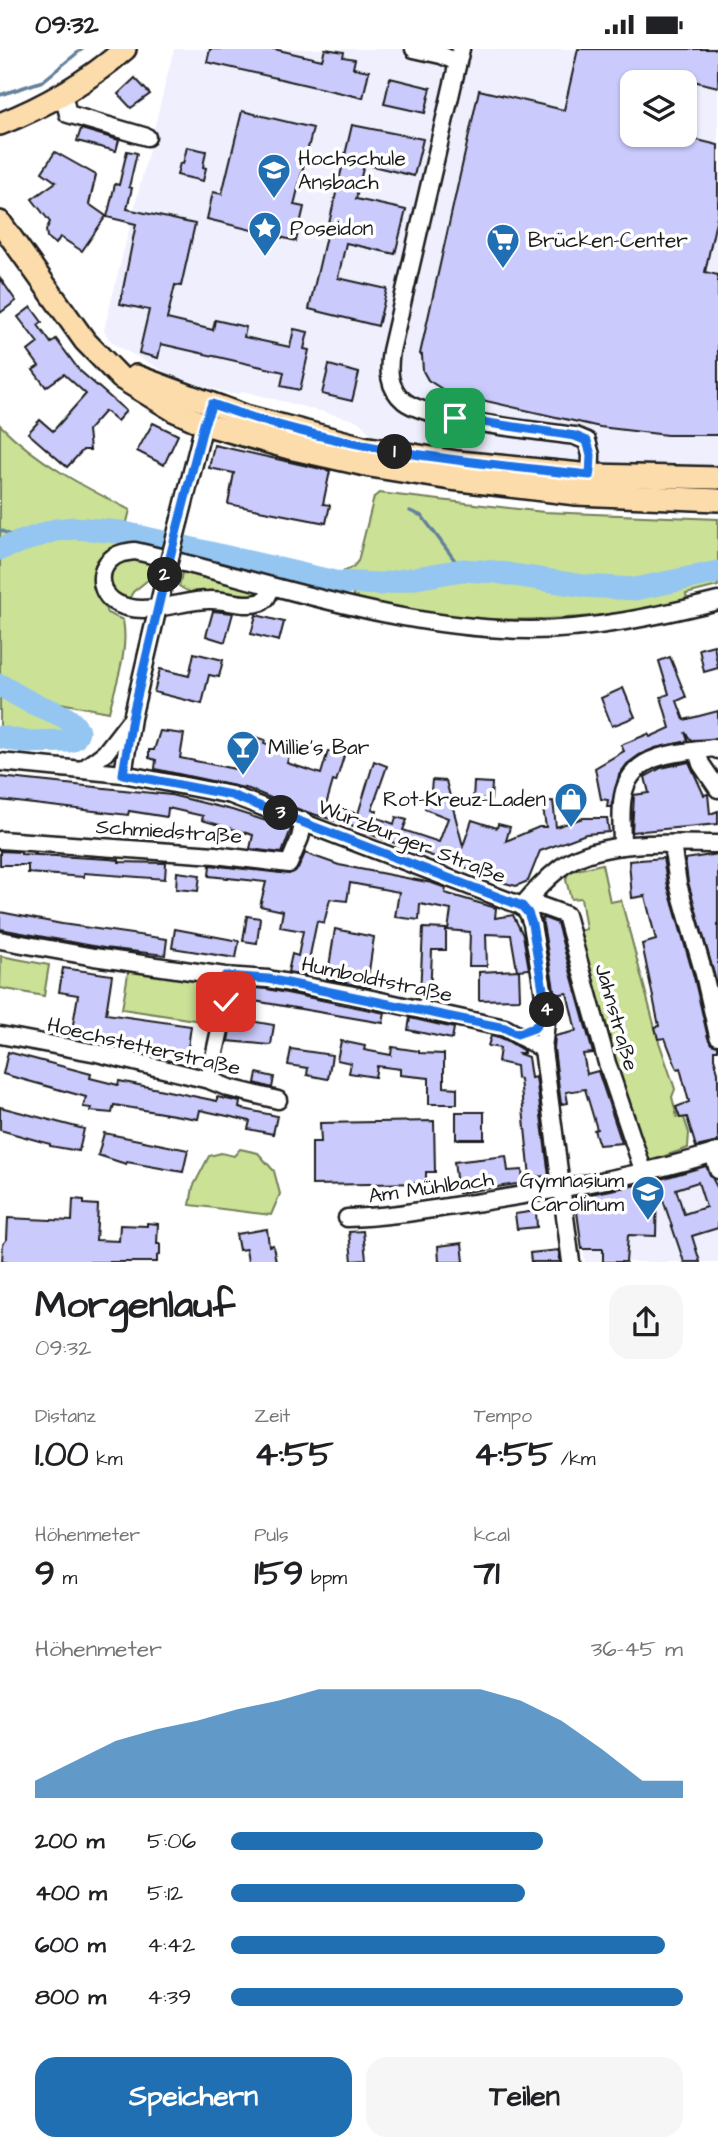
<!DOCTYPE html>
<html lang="de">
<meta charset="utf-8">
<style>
body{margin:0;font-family:"Architects Daughter",sans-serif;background:#f6f6f6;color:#202124;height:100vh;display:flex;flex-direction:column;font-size:26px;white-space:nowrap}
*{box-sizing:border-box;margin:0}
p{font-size:23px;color:#757577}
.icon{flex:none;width:38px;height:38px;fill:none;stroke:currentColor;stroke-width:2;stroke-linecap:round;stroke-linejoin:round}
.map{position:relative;height:1213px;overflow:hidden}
.side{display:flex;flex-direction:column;background:#fff;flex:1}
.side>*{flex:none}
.controls{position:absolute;left:620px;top:21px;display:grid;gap:14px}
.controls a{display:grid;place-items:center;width:77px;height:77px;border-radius:14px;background:#fff;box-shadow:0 2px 5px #0004;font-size:35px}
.pin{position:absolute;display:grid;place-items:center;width:60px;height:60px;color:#fff;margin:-30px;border-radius:14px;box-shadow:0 4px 10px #0006}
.km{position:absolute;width:35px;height:35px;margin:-18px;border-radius:50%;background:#222;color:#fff;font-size:19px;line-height:35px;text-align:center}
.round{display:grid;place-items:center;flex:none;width:74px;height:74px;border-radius:21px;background:#f6f6f6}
.summary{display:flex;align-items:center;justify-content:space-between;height:119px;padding:0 35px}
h1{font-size:38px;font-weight:700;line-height:52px}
.metrics{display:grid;grid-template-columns:repeat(3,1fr);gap:10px;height:119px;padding:7px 35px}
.metrics div{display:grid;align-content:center}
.metrics b{font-size:35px;font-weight:700}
.metrics small{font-size:19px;font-weight:400}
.metrics p{font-size:19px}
.chart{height:196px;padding:14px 35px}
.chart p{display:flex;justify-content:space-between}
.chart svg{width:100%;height:126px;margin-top:7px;fill:#1f6fb2;opacity:.7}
.button{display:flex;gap:14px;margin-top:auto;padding:14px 35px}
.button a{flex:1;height:80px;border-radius:21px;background:#1f6fb2;color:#fff;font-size:28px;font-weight:700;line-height:80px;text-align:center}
.button a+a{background:#f6f6f6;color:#202124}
ul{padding:0 35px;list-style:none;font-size:23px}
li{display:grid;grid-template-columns:112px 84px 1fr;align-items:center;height:52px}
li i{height:18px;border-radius:9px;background:#1f6fb2}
.status{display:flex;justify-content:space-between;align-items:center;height:49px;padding:0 35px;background:#fff;direction:ltr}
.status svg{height:19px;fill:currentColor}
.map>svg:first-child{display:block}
.built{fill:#efeffe;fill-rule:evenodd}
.green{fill:#cae196;stroke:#737e59;stroke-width:2}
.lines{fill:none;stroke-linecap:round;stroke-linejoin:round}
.stream{stroke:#64829c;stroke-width:3.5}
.river{stroke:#94c6f1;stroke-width:23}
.building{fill:#cacafc;stroke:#1c1c1c;stroke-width:2;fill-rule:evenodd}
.minor-casing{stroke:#1c1c1c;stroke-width:21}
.major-casing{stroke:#1c1c1c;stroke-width:26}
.minor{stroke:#fff;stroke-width:16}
.major{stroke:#fddcac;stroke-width:21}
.minor-bridge-casing{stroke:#1c1c1c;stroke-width:21;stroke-linecap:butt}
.minor-bridge{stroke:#fff;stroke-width:16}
.route-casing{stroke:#fff;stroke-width:14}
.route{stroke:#1a73e8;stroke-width:9}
.labels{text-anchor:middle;stroke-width:7;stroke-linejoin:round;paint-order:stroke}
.poi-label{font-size:21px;fill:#1c1c1c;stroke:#fff;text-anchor:start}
.street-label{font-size:21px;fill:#1c1c1c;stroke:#fff}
</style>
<div class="status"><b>09:32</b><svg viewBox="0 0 49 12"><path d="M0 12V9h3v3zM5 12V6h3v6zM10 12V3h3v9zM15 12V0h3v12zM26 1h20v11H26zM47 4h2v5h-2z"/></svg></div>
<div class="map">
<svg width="718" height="1213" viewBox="0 0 718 1213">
<rect width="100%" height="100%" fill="#fff"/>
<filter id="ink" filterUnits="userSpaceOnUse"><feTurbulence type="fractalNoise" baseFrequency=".0143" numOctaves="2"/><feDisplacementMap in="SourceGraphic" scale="14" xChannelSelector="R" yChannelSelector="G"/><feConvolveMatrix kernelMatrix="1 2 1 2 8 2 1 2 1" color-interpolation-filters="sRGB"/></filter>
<g filter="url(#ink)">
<g class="built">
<path d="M174 0H718V417L552 413 374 388 358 372 247 343 230 345 173 327 117 297 108 289 104 281ZM632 33H684V86H632Z"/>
<path d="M709 1111 718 1140V1213H585L575 1147 656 1129Z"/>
</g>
<g class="green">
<path d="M0 376C37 413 84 438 130 461L121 497 95 533 107 564 123 571C129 602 116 634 109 663L49 652 0 628Z"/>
<path d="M379 444 544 463 718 470V537L686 545 687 552C602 571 517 575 430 566 406 563 381 557 356 553L344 522 353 518 358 512 374 448Z"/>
<path d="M130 510 153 514 148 531 133 543 129 550 112 542C103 524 112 513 130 510Z"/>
<path d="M183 520 258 541 260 543 258 548C239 549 234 545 218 543 200 541 196 549 179 537Z"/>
<path d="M0 645 60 673 64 680 60 685 29 688 0 680Z"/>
<path d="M602 815 610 853 621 851 658 990 675 1040 672 1048 677 1068 684 1069 689 1084 688 1099 647 1113 605 984 579 882 586 880 581 849 571 850 566 831 568 823Z"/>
<path d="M1 907 49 916 44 947 0 939Z"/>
<path d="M129 919 215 932 208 973 122 960Z"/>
<path d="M240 1100 258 1104 274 1122 280 1145 271 1166 190 1156 193 1138 209 1107 221 1104 234 1107Z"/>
</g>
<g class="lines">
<g class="stream">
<path d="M0 46 43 32 82 0"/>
<path d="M410 462 422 467 462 521"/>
<path d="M0 481 21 491"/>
</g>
<g class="river">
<path d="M0 500 55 481 75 479 120 483 335 533 381 535 462 521 495 523 584 537 635 540 718 523"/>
<path d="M0 636C10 642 20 648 30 653 46 661 70 665 78 682L75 689 70 692 25 693 0 688"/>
</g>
</g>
<g class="building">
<path d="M210 0H274L322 11 325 0 344 3 343 8 355 10 353 19 369 22 363 49 207 13Z"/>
<path d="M578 0H718V38L652 22 649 33H632V86H677L718 96V163L705 223 718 226V386H667L600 378 442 342V340L428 331 423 322 422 306 420 305 479 41 564 61Z"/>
<path d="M135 29 150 45 131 59 118 45Z"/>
<path d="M390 29 431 39 425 64 384 55Z"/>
<path d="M242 62 313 79 294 156 304 158 296 192 207 170 213 143 222 145Z"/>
<path d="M352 76 423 90 414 127 364 115 356 150 406 161 395 205 346 194 338 229 387 240 378 277 309 260Z"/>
<path d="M81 80 119 91 116 102 77 92Z"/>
<path d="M187 98 206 102 203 118 206 119 203 132 177 126 180 114 183 115Z"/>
<path d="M127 102 137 104 129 138 132 139 127 160 195 175 181 237 175 236 167 270 213 281 215 271 246 278 244 288 290 298 294 280 308 283 304 300 309 301 300 341 281 337 284 323 161 295 158 309 139 304 149 261 120 255 136 175 107 168 115 135 119 136Z"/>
<path d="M55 103 96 126 89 155 106 167 82 202 60 188 56 195 47 188 46 181 50 173 32 150 56 133 42 123Z"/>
<path d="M0 229 16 252 0 264Z"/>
<path d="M31 258 42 273 38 276 51 294 56 290 79 321 126 362 117 372 105 362 88 381 90 401H83L67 418 28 384 40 371 53 382 86 345 64 325 46 338 33 321 39 317 28 302 38 294 18 268Z"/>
<path d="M329 316 359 324 352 352 322 345Z"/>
<path d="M153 374 178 386 164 416 137 402Z"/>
<path d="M214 396 330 422 323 455 330 456 326 474 228 455 234 424 209 419Z"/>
<path d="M213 562 233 564 225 593 206 587Z"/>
<path d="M256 566 284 573 279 592 251 585Z"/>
<path d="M714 596 718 619 704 623 699 600Z"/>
<path d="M194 604 223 611 219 628 209 626 202 655 154 643 160 620 189 627Z"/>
<path d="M670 608 686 648 677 652 684 671 718 662V690L691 691 685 683 688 692 655 699 639 706 627 715 619 726 611 758H607L608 751 601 750 595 719 624 702 621 696 648 685 650 688 670 679 661 648 669 645 659 612Z"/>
<path d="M623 639 635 668 612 677 601 649Z"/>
<path d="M160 682 184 685 180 709 235 720 238 710 245 712 253 687 265 691 264 694 290 703 287 714 321 725 328 702 344 707 336 733 333 732 326 756 358 765 374 712 387 717 372 760 377 762 375 768 394 775 396 768 407 771 403 781 439 793 448 769 425 760 426 751 430 752 432 731 446 732 463 797 472 771 497 779 498 775 510 778 506 792 539 778H546L542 753 553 752 556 778 583 769H607L609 783 586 785 540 802 528 832 516 837 483 828 475 822 363 783 364 780 303 762 249 740 155 720 156 711 149 709V701H154Z"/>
<path d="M689 713 704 746 708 745 710 765 718 762V775L632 783 634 746 649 744 645 728 661 719Z"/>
<path d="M0 728 171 746 232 761 291 780 282 804 250 800 253 786 202 771 203 767 168 759 167 768 129 762 128 766 0 751Z"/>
<path d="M474 733 492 734 491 751 473 750Z"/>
<path d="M0 802 21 803V805L109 810 119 811V813L166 814 165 830 84 824V828L28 824V816H0Z"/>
<path d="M305 804 339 816 432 834 446 839 445 844 496 859 495 869 513 866 523 886 529 920 517 921 511 886 486 885 487 917H469L470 883 448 881 451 861 420 855 419 871 395 868 399 843 350 834 347 852 330 850 324 874 317 872 306 926 288 923 292 905 298 907 303 882 280 878 283 862 260 857 266 833 209 827 210 816 289 825 298 820Z"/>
<path d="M718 805V939L688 833 685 810Z"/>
<path d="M663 809 668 838 694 928 708 989 711 995 718 997V1001H714V1009L718 1023V1093L696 1098 687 1068 680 1069 676 1058 689 1053 680 1019 677 1020 665 989 658 990 655 978 659 977 642 895 656 891 645 847 632 849 629 812Z"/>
<path d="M177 823 200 826 198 842 176 840Z"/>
<path d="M0 863 62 875 167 890 165 906 104 899 0 880Z"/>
<path d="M247 867 260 869 257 894 243 892Z"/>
<path d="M544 869 557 874 593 1004 583 1005 587 1025 598 1022 622 1094 599 1096 594 1081 597 1080 585 1040 566 1043 568 1054 561 1055 554 1000 555 987 576 982 567 944 555 946 544 881 542 870Z"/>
<path d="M423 879 446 880V901H432L430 948 420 947Z"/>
<path d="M175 880 239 892 236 909 172 899Z"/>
<path d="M335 880 374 888 368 929H371L370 939 327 930Z"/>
<path d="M63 919 112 926 106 965 191 977 187 1006 71 987 78 946 59 943Z"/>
<path d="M519 921 520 950 479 951V923Z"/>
<path d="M238 938 267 940 385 964 383 974 254 952 250 972 274 976 271 996 228 992Z"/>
<path d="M410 969 454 979 452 990 408 981Z"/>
<path d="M491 987 506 991 524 1002V1004H517L528 1008 531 1029 536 1028 549 1127 530 1128 520 1030 517 1029 516 1017 498 1013 500 999 488 997Z"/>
<path d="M341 992 365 997 364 1001 391 1006 392 998 419 1002V1004L444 1005V1038L457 1039V1055H429V1029L400 1026V1020L377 1017 375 1028 349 1024 351 1014 337 1011Z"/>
<path d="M291 1000 332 1006 328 1030 307 1026 308 1019 288 1016Z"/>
<path d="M8 1003 91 1025 90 1029 118 1036 119 1032 217 1052V1048L240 1053 239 1059 277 1067 273 1085 248 1080 250 1072 200 1061 198 1070 114 1056 112 1064 90 1062 91 1059 83 1058 86 1048 3 1025Z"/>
<path d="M257 1024 274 1028 272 1039 255 1034Z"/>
<path d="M0 1058 84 1080 79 1102 50 1097V1095L0 1081Z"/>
<rect x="456" y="1063" width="28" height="27"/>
<path d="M434 1072 435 1123H426V1134L312 1136V1093H321L320 1074Z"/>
<path d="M104 1084 188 1101 183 1123 127 1113 126 1115 98 1106Z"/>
<path d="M506 1107 508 1122 522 1121 523 1134 458 1144 454 1113Z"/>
<path d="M706 1117 718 1140V1179L692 1187 700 1213H684L657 1133 656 1187 628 1186 626 1213H603V1200H582L575 1148 647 1134ZM698 1133 706 1158 684 1165 676 1140Z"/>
<path d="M73 1150 84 1151V1155L98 1156 96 1191 119 1192 120 1176 147 1177V1174L158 1175 157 1195H160V1206L157 1207V1213H2L3 1195 7 1190 8 1169 72 1172Z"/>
<path d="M536 1162 537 1178 517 1180 515 1165Z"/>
<path d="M267 1180 269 1197 273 1196 276 1213H248L246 1200 239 1201 236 1185Z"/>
<path d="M363 1182 366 1211 352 1212 349 1183Z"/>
<path d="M462 1194 464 1213H439L438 1197Z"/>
<path d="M559 1201 560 1213H531L530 1204Z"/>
</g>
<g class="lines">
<defs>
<g id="minor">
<path d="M414 0 441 6 457 13"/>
<path d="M461 0 391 302C388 321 388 339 404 352 427 371 541 382 575 387L587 392 591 406 590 436"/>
<path d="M63 45 68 65 147 88"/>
<path d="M180 470 204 375"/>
<path d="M271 539C268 546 266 553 258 554 242 558 225 550 209 551 181 551 146 568 118 555 101 547 96 524 110 511 117 504 126 503 135 502 267 532 393 580 530 581 593 581 657 567 718 552"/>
<path d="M697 702 701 715 718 740"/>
<path d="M0 713 123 725 231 746 522 857H541L566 866 607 1014 644 1124"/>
<path d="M82 721 105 704 129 673"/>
<path d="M123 725 132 669 167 520"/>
<path d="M0 791 215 806 289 815 300 789 304 772"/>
<path d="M672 795 678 835 704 925 718 987"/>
<path d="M622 797C622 781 620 763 623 747 631 703 677 705 713 699L718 701"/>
<path d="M522 857 528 864 532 875 547 964 543 1000 571 1213"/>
<path d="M522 857C533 844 546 830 560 819 598 789 672 795 718 795"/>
<path d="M0 891 94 908 225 927 268 930 349 945 505 979 543 1000"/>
<path d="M0 986 97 1004 209 1031 229 1039 278 1051"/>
<path d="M209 1031 226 953 225 927"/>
<path d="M713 1104 718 1121"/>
<path d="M347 1169C392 1168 437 1159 481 1153 561 1140 640 1127 718 1103"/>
</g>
<g id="major">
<path d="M0 75C46 57 87 33 125 0"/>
<path d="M0 173 85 292 121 329 175 362 204 375 289 399 370 417 451 430 576 445 718 451"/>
<path d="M136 327 245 367 363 398 458 413 591 426 718 429"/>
</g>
</defs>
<use href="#minor" class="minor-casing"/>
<use href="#major" class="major-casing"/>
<use href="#minor" class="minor"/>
<use href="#major" class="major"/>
<defs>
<path id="minor-bridge" d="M167 520 180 470"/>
</defs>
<use href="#minor-bridge" class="minor-bridge-casing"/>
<use href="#minor-bridge" class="minor-bridge"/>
</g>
</g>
<g class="lines" filter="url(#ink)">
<defs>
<path id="route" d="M226 953 225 927 268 930 490 976 505 979 517 985 534 979 547 964 532 875 528 864 522 857 231 746 123 725 132 669 167 520 204 375 212 355C337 400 459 413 590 426L591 406 587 392 575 387 455 369"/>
</defs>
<use href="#route" class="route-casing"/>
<use href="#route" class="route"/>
</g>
<defs>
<symbol id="university-pin" viewBox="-11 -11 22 30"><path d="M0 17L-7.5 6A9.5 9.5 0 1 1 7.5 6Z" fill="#1f6fb2" stroke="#fff"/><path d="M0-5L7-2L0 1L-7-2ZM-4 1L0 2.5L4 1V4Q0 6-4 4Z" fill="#fff"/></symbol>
<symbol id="sight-pin" viewBox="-11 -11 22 30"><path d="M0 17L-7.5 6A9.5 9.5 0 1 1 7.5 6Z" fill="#1f6fb2" stroke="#fff"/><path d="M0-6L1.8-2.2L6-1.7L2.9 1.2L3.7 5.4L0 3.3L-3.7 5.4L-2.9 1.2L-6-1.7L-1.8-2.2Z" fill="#fff"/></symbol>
<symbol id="supermarket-pin" viewBox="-11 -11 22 30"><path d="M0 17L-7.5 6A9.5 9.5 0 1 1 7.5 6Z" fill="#1f6fb2" stroke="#fff"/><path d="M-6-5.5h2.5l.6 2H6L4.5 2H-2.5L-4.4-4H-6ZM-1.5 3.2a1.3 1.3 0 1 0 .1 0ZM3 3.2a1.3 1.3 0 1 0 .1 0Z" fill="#fff"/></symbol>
<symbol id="bar-pin" viewBox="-11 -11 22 30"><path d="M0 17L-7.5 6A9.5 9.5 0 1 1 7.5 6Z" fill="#1f6fb2" stroke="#fff"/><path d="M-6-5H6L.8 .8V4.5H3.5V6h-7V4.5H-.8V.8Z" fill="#fff"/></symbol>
<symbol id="shop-pin" viewBox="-11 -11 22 30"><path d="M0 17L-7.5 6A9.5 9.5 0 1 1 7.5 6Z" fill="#1f6fb2" stroke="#fff"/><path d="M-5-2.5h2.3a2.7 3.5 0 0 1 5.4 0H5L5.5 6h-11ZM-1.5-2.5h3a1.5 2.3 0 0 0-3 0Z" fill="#fff"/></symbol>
<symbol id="school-pin" viewBox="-11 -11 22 30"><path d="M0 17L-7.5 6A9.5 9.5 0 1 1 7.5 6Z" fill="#1f6fb2" stroke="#fff"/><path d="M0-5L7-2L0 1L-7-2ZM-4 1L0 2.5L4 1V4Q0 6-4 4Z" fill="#fff"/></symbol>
</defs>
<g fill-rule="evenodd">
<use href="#university-pin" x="255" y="102" width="38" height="52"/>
<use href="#sight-pin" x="246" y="160" width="38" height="52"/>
<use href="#supermarket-pin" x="484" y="172" width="38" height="52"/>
<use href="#bar-pin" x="224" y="679" width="38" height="52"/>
<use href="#shop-pin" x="552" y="731" width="38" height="52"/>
<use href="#school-pin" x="629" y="1124" width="38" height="52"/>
</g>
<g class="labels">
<g class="poi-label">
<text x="298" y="116">Hochschule<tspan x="298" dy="24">Ansbach</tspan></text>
<text x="290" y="186">Poseidon</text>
<text x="528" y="198">Brücken-Center</text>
<text x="268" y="705">Millie's Bar</text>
<text x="546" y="757" text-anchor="end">Rot-Kreuz-Laden</text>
<text x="624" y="1138" text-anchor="end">Gymnasium<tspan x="624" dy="24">Carolinum</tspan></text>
</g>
<g class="street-label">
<text transform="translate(169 782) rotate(4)" y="7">Schmiedstraße</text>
<text transform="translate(412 792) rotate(21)" y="7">Würzburger Straße</text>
<text transform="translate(377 930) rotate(12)" y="7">Humboldtstraße</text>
<text transform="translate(617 968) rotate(74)" y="7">Jahnstraße</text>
<text transform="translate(144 997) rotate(13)" y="7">Hoechstetterstraße</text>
<text transform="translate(431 1138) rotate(-8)" y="7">Am Mühlbach</text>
</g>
</g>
</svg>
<div class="controls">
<a><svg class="icon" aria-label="layers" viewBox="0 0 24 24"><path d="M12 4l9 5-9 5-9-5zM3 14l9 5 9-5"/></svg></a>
</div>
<div class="pin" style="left:455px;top:369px;background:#1e9e55"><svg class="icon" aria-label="arrive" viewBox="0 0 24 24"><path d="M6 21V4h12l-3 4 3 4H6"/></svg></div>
<div class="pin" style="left:226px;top:953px;background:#d93025"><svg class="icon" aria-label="check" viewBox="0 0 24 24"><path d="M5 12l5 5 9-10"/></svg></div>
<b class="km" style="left:395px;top:403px">1</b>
<b class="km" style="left:165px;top:526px">2</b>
<b class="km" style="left:281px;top:764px">3</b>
<b class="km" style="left:547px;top:961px">4</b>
</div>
<section class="side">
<div class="summary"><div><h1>Morgenlauf</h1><p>09:32</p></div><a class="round"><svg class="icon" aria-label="share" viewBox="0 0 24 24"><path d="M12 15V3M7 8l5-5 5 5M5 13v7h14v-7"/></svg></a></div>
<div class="metrics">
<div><p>Distanz</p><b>1.00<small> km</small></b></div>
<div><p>Zeit</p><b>4:55</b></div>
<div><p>Tempo</p><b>4:55<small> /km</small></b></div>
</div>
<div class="metrics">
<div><p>Höhenmeter</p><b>9<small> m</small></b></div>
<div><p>Puls</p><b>159<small> bpm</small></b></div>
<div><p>kcal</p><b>71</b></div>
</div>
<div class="chart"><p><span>Höhenmeter</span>36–45 m</p>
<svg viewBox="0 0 160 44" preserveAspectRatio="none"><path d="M0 44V38L10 31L20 24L30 20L40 17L50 13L60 10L70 6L80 6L90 6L100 6L110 6L120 10L130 17L140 27L150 38L160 38V44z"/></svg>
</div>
<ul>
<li><b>200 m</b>5:06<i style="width:69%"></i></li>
<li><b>400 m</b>5:12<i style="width:65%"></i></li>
<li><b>600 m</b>4:42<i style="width:96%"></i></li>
<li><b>800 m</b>4:39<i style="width:100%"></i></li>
</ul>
<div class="button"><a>Speichern</a><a>Teilen</a></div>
</section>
